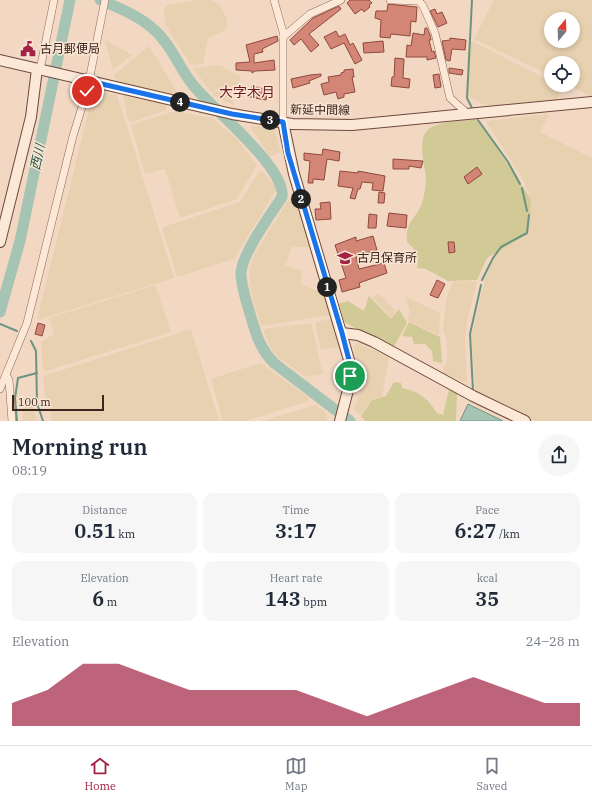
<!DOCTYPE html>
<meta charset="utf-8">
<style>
body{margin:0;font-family:"IBM Plex Serif","Noto Sans JP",serif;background:#f6f6f7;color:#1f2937;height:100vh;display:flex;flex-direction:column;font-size:15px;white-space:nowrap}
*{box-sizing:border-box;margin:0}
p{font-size:13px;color:#747a83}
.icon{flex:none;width:22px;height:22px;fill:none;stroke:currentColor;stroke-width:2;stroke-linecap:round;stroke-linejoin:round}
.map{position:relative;height:421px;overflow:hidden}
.sheet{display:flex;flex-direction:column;background:#fff;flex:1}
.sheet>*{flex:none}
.needle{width:26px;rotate:19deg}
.buttons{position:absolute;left:544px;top:12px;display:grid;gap:8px}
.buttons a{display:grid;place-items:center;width:36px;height:36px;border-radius:50%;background:#fff;box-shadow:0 2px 6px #0003;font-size:20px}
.scale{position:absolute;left:12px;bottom:10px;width:92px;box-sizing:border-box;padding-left:4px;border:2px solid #3c251d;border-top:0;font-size:11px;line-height:14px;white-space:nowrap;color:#3c251d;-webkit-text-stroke:3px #f8e5d3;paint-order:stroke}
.pin{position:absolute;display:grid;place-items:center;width:34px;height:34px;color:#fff;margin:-17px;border:2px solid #fff;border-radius:50%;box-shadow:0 1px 4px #0007}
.km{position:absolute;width:20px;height:20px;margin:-10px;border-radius:50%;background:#222;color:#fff;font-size:11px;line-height:20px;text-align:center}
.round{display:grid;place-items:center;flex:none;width:42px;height:42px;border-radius:21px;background:#f6f6f7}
.overview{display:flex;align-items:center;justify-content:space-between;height:68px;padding:0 12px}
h1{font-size:22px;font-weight:600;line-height:30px}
.figures{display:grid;grid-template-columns:repeat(3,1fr);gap:6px;height:68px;padding:4px 12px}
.figures div{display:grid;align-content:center;border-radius:10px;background:#f6f6f7;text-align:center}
.figures b{font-size:20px;font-weight:600}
.figures small{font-size:11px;font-weight:400}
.figures p{font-size:11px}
.chart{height:112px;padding:8px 12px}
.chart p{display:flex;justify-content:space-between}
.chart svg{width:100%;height:72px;margin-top:4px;fill:#a22343;opacity:.7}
.tab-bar{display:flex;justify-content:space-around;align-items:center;height:56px;border-top:1px solid #e0e1e3;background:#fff;font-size:11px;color:#747a83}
.tab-bar a{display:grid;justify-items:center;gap:2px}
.tab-bar .selected{color:#a22343}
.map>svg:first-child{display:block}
.farmland{fill:#e8d1b0;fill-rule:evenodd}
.green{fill:#d1c996}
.water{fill:#a5c4b4;stroke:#6b9480}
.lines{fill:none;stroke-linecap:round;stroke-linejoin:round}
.stream{stroke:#6b9480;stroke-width:2}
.river{stroke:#a5c4b4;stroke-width:11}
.building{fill:#d38676;stroke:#8f483c}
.street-casing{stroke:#8e6758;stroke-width:8}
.secondary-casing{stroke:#6f493b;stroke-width:12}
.street{stroke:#fbe8d7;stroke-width:7}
.secondary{stroke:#fbe8d7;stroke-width:10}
.route-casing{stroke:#fff;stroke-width:8}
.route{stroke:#1a73e8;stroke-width:5}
.labels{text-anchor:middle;stroke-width:3;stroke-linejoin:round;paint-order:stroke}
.poi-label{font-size:12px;fill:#3c251d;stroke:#f8e5d3;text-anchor:start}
.street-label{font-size:12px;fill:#3c251d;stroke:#f8e5d3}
.water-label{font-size:13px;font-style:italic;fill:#2b5d4e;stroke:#f8e5d3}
.quarter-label{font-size:14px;fill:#6d191c;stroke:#f8e5d3}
</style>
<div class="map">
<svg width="592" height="421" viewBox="0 0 592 421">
<rect width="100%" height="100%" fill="#f2d8c3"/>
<g class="farmland">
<path d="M195 0H211L219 4 227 19V27L223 31 208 38 203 64 191 65 165 24 164 8 167 5Z"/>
<path d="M494 0H592V99L583 92 569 85H573V63H551V76L474 39ZM551 19H573V41H551Z"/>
<path d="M105 40 132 55 113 70Z"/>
<path d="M469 40 551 81V85L563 86 556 102 491 108 467 96Z"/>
<path d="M149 46 179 95 116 81 114 75Z"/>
<path d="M220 65 241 77 237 85 211 92 193 68Z"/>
<path d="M237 86 239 94 233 96V105L214 96 212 93Z"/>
<path d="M97 92 117 95 174 278 37 320 92 97Z"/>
<path d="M123 96 167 104 166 110 132 122 128 120Z"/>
<path d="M175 111 212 118 237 139 257 165 237 199 180 218 165 169 145 174 131 125Z"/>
<path d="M549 114 540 132 592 158V421H535L474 391 475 387 471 337 485 279 493 260 502 247 522 237 529 229 531 199 524 181 486 121Z"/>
<path d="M250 126 274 128 281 152 270 157Z"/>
<path d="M262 171 275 186 276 190 234 259 177 277 163 231V227L240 202 258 173Z"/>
<path d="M289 199H297L311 247H292L285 265 302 271 301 284 325 294 331 315 261 326 250 287 249 271 255 253Z"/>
<path d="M453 281 477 282 468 317 465 337 467 383 442 373 447 361V341L443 330 446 300Z"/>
<path d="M155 285 171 332 46 371 43 369 41 342 54 334 49 318Z"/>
<path d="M379 294 396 311 391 318 372 297Z"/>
<path d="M405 296 440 313 439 335 407 320 410 310Z"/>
<path d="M333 319 341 347 321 350 315 322Z"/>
<path d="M311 323 323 374 306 377 279 358 271 349 263 329Z"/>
<path d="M191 329 219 421H52L45 397 43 376Z"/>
<path d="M356 343 364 346 389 357 382 396 371 400 360 415 354 409 360 393V381L354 350Z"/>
<path d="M260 363 309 398V401L245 421H223L211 379Z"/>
<path d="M30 399 37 421H23V401Z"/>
<path d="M315 405 325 412 328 421H263Z"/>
</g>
<g class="green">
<path d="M477 119 531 199 529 229 522 237 487 258 477 280 448 281 426 269 417 268C420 256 416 250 407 242 406 219 415 221 422 203 424 197 426 186 426 179 425 164 414 133 434 126 447 121 464 121 477 119Z"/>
<path d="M369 296 391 319 399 309 407 323 393 348 344 322 338 304 348 301 364 311Z"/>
<path d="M409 322 440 337 442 363 433 361 432 351 425 344H414L412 337 402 336Z"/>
<path d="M394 382 401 383 402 388C421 393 426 397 437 413L443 415 449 389 457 393 456 421H365L361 416 372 400 386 396Z"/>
</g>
<path class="water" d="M468 404 470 405 503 421H460Z"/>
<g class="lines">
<g class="stream">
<path d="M472 108 467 98 472 0"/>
<path d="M478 120 508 162 520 184"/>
<path d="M522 188 527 211"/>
<path d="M482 280 493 258 501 247 527 233 529 215"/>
<path d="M0 324 17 331"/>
<path d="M31 341 36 351 37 403 43 421"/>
<path d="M473 391 470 334 481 285"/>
<path d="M17 421 15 398 18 378 37 373"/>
</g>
<g class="river">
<path d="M100 0C117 7 137 15 151 27 171 43 178 66 193 85 212 109 286 167 282 197 271 214 240 256 241 275 242 289 247 304 251 317 256 335 261 350 274 363L350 421"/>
<path d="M0 312 20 241 70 0"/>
</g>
</g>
<g class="building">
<path d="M350 0H369L372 3 369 5 370 7 364 12 362 9 355 14 347 3Z"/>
<path d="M388 4 417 7 416 22 411 21 410 36 391 34 390 38 380 37 381 20 375 18 376 11H387Z"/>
<path d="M339 6 341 9 309 34 319 45 311 52 301 39 294 45 290 40 313 18Z"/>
<path d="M435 9 437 14 442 12 447 23 438 27 430 11Z"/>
<path d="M425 28H427L430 35 431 40H429L432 52 434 51 436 58 427 60V57H406L407 45 411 46 413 33 424 35Z"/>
<path d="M336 31 339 37 345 34 350 45 353 43 362 60 355 64 344 43 331 49 324 37Z"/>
<path d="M277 36 278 41 262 49 263 52 254 54V63L274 60 275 70 255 71 252 73V71L236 70V63L250 62 246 45Z"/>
<path d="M450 38 466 40 465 50 452 49 450 61 446 60 442 41 450 40Z"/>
<path d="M383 41 384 52 364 53 363 43Z"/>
<path d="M395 58 404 59 403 78 410 79 409 88 391 86 392 77H394Z"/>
<path d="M449 68 463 70 462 75 449 73Z"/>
<path d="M353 69 354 77H352L355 92 344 94V97L338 99 336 92 324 95 321 84 329 82 328 77 341 75V73L344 72V70Z"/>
<path d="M321 74V76L309 81 310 83 293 88 291 79 310 75Z"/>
<path d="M439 74 441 87 435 88 433 75Z"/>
<path d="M252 86 268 90 266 100 250 97Z"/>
<path d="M323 149 340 152 339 161 327 159 324 180 313 179V183H308L310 161 304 160V153L322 155Z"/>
<path d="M393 159 423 161 421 168 409 166V169H393Z"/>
<path d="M477 167 482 174 468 184 464 177Z"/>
<path d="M340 171 358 173V171L385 176 383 191 372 190 373 183 362 182 360 189H358L355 199 350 198 353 188 338 186Z"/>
<path d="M379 192 385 193 384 203H378Z"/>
<path d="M330 202 331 219 316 220 315 209H321L320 203Z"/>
<path d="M389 213 407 215 406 228 387 226Z"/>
<path d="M369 214 377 215 376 228H368Z"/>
<path d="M373 236 377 250 356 256 359 269 384 263 387 273 359 283 360 287 342 292 339 280 346 278 335 245 356 237V241Z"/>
<path d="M448 242H454L455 252 449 253Z"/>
<path d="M437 280 445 284 438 298 430 295Z"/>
<path d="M38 323 45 325 42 336 35 334Z"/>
</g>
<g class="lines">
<defs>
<g id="street">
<path d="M274 0 283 32V122"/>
<path d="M390 0 419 1 423 6 435 33 450 98 468 114"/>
<path d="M283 37 310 14 341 0"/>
<path d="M37 69 41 65 54 0"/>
<path d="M6 374 9 380 12 421"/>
<path d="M0 389 27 323 73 136 87 91 105 0"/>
</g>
<g id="secondary">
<path d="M0 60 232 114 292 124 352 125 592 102"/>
<path d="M283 122 294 174 349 360V386L340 421"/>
<path d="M0 242 31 117 37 69"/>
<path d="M342 333 358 335 374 342 473 396 525 421"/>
</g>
</defs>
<use href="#street" class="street-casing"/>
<use href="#secondary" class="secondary-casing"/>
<use href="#street" class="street"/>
<use href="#secondary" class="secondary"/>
</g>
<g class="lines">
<defs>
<path id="route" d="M87 91 89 81 232 114 283 122 288 153 342 333 349 360 350 376"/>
</defs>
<use href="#route" class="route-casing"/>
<use href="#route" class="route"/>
</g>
<defs>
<symbol id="civic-bare" viewBox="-9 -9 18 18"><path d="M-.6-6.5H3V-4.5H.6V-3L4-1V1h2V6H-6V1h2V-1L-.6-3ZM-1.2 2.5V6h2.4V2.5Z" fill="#a22343" stroke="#f8e5d3" stroke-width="2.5" paint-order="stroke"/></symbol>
<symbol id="school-bare" viewBox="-9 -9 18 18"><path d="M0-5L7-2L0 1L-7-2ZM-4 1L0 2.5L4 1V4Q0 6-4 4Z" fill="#a22343" stroke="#f8e5d3" stroke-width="2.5" paint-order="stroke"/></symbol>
</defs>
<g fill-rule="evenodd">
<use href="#civic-bare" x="17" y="38" width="22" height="22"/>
<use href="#school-bare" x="334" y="247" width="22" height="22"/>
</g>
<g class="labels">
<g class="poi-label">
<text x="40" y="53">古月郵便局</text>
<text x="357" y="262">古月保育所</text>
</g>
<g class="street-label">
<text transform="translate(320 110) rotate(1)" y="4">新延中間線</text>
</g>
<g class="water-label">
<text transform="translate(37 157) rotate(-78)" y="5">西川</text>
</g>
<g class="quarter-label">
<text x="247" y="97">大字木月</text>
</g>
</g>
</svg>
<div class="buttons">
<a><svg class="needle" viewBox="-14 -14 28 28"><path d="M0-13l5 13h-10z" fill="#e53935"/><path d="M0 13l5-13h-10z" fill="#747a83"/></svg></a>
<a><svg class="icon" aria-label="locate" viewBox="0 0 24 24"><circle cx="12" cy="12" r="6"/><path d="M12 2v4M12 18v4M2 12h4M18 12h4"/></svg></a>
</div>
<div class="scale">100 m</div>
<div class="pin" style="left:350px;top:376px;background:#1e9e55"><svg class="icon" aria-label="arrive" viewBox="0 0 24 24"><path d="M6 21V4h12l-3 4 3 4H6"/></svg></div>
<div class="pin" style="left:87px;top:91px;background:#d93025"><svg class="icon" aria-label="check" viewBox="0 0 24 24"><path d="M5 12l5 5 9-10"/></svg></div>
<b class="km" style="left:327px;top:287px">1</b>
<b class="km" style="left:301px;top:199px">2</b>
<b class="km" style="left:270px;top:120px">3</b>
<b class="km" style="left:180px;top:102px">4</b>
</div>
<section class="sheet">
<div class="overview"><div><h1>Morning run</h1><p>08:19</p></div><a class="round"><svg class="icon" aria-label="share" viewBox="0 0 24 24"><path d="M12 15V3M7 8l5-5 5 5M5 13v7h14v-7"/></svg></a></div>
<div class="figures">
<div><p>Distance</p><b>0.51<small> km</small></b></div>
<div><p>Time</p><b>3:17</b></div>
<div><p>Pace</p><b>6:27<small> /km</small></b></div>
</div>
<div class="figures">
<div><p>Elevation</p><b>6<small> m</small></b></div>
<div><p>Heart rate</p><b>143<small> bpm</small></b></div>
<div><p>kcal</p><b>35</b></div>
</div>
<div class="chart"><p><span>Elevation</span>24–28 m</p>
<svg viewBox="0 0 160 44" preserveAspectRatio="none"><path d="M0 44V30L10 22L20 6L30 6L40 14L50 22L60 22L70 22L80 22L90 30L100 38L110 30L120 22L130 14L140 22L150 30L160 30V44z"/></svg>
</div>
</section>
<nav class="tab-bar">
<a class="selected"><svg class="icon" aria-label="home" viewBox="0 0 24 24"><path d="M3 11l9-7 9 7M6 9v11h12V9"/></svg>Home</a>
<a><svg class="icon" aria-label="map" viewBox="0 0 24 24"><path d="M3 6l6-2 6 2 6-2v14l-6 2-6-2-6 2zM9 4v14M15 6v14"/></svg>Map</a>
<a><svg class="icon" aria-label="saved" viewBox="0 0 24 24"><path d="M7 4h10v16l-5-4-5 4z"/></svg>Saved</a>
</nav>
